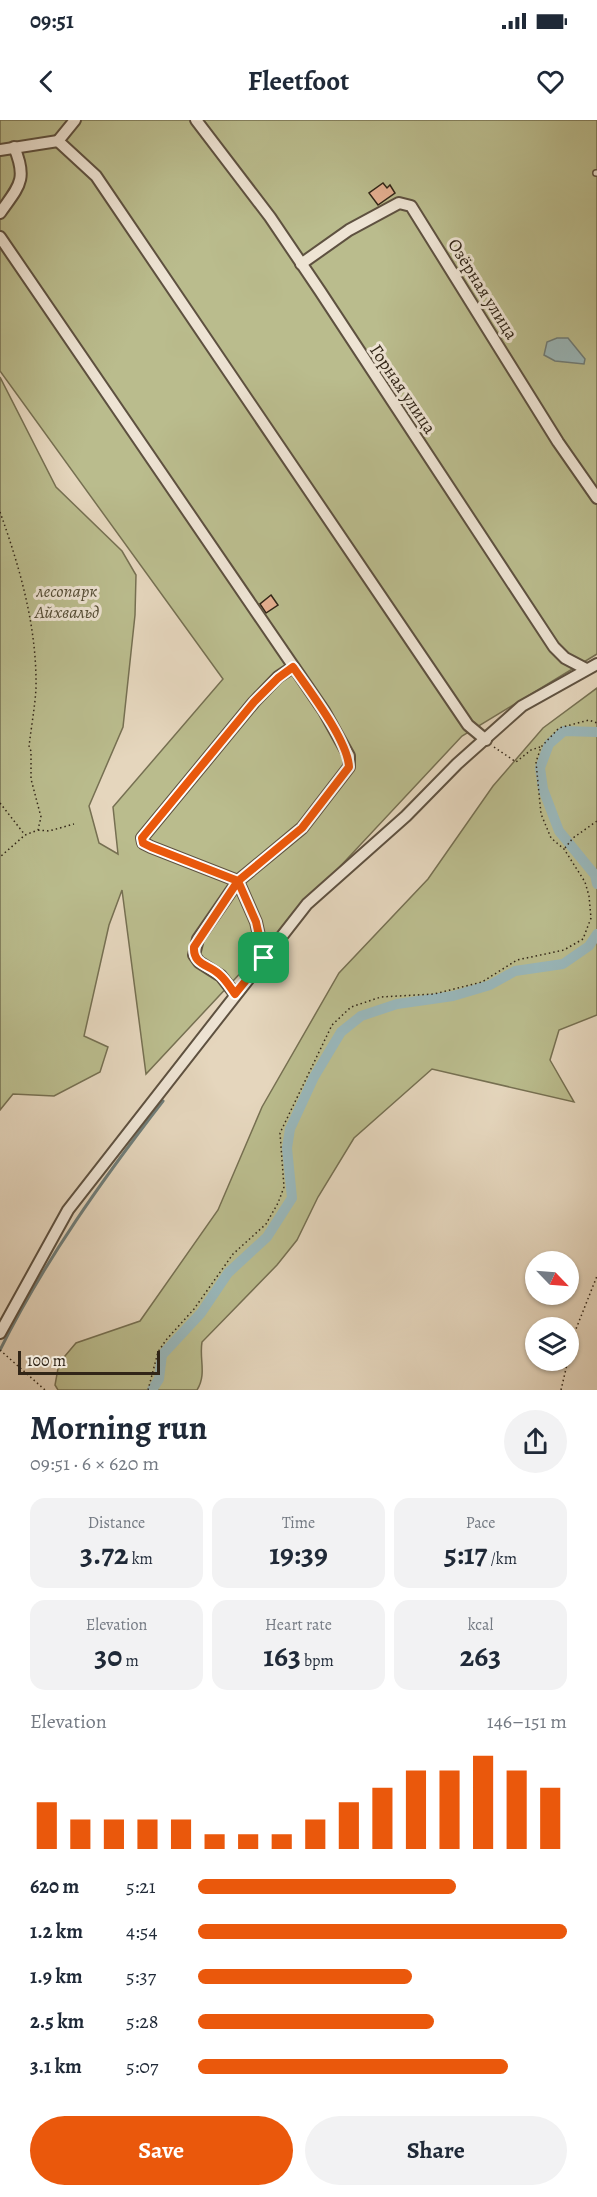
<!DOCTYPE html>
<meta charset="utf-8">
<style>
body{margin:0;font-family:Alegreya,serif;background:#f2f2f3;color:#1f2937;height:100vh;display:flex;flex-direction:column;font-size:22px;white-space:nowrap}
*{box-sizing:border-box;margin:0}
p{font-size:20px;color:#747a83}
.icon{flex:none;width:33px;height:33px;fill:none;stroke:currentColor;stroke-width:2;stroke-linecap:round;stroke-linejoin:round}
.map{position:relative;height:1270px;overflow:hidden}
.side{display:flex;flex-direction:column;background:#fff;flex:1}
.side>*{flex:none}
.needle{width:39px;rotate:115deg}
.controls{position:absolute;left:525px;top:1131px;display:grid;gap:12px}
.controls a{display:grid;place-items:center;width:54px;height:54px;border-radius:50%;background:#fff;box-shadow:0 2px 4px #0004;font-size:30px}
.scale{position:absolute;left:18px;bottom:15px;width:142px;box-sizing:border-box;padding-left:6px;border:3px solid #312517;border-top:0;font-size:16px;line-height:21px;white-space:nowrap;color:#312517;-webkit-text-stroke:4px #eee4d4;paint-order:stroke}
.pin{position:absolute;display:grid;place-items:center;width:51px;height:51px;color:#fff;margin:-26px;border-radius:12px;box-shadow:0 3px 9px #0006}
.round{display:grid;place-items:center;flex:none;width:63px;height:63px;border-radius:32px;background:#f2f2f3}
.head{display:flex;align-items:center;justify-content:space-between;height:102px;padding:0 30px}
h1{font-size:33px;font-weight:700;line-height:45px}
.stats{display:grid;grid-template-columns:repeat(3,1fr);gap:9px;height:102px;padding:6px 30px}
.stats div{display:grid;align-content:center;border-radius:15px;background:#f2f2f3;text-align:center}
.stats b{font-size:30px;font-weight:700}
.stats small{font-size:16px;font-weight:400}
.stats p{font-size:16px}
.chart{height:168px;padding:12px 30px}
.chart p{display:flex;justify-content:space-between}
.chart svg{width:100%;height:108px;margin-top:6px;stroke:#ea580c;stroke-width:6}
.action{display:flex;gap:12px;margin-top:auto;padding:12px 30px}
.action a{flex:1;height:69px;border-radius:36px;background:#ea580c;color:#fff;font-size:24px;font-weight:700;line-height:69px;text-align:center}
.action a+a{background:#f2f2f3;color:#1f2937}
ul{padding:0 30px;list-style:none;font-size:20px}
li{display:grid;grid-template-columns:96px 72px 1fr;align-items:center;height:45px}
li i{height:15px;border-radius:8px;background:#ea580c}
.status{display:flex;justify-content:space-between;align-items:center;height:42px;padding:0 30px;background:#fff;direction:ltr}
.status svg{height:16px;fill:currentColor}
header{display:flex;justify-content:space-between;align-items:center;height:78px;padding:0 30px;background:#fff;font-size:27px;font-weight:700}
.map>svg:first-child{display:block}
.green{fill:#babc8d;stroke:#767052;stroke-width:1.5}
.water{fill:#99b7ba;stroke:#6f7d79;stroke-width:1.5}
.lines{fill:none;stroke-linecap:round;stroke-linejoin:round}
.stream{stroke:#6f7d79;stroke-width:3}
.canal{stroke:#99b7ba;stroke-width:10}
.building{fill:#e4af90;stroke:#312517;stroke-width:1.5}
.lane-casing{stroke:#5e5140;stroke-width:8}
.street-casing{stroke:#5e5140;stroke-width:14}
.path{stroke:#312517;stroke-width:1.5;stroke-dasharray:1.5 3;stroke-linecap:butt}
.lane{stroke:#eee4d4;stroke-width:5}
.street{stroke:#eee4d4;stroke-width:10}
.route-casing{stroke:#fff;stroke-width:12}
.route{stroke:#ea580c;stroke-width:8}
.labels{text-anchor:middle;stroke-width:6;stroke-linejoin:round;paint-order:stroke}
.street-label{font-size:18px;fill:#312517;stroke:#eee4d4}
.park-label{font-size:18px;font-style:italic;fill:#534b34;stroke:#eee4d4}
</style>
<div class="status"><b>09:51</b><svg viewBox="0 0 49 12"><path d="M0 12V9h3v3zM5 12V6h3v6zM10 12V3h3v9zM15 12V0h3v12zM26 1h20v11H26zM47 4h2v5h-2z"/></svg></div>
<header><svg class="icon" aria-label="back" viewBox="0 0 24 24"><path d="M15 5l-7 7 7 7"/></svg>Fleetfoot<svg class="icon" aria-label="heart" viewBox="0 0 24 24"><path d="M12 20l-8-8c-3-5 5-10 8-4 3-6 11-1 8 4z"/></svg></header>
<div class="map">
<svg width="597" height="1270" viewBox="0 0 597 1270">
<rect width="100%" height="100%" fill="#e5d6bd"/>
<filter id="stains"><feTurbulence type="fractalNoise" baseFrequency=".00333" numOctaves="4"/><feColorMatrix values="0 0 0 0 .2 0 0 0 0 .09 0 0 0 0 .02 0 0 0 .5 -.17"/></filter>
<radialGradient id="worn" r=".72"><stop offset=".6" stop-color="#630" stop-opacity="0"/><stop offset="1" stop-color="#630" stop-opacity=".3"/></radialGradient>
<g class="green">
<path d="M0 0H597V534L462 616 146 954 122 770 109 805 84 916 108 927 100 952 54 976 13 974 0 990V257L56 367 122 431 136 455 135 495 123 607 89 686 99 723 118 734 113 687 223 559 0 251Z"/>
<path d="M597 568V895L559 910 550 940 574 982 432 949 354 1018 318 1077 297 1120 277 1145 202 1222C199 1239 207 1254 197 1270H58L55 1265 59 1243 76 1223 140 1201 218 1090 262 987 339 853 428 759 493 666 543 608Z"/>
</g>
<path class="water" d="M557 218H568L585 239 584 244 555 241 544 235 547 222Z"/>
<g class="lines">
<path class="stream" d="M0 1230C45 1140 102 1060 163 981"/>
<g class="canal">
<path d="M597 612 564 611 549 624 540 648 543 669 559 711 595 755 597 764"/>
<path d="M152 1270 159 1259 162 1235 201 1193 228 1153 267 1117 292 1078 287 1028 290 1009 314 957 341 912 361 896 397 884 453 876 490 865 515 851 563 844 589 826 597 814"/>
</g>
</g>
<g class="building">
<path d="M383 63 387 68 390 65 395 73 378 85 369 73Z"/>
<path d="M271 475 278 485 266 493 260 484Z"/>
</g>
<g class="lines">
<defs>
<path id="lane" d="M596 53H597"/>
<g id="street">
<path d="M75 0 58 21 96 56 468 605 486 620"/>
<path d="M196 0 270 97 320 171 554 527 565 538 586 549"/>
<path d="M0 30 58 21"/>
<path d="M0 93C19 66 28 60 14 27"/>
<path d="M0 117 324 591 349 636V647L302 708 238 761 256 802 264 838"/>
<path d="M301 144 349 110 399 83 411 86 558 322 597 378"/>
<path d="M235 874 221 856 199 842 194 835 198 819 238 761 151 727 143 723 142 718 254 582 278 557 293 547"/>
<path d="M0 1213 68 1090 307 784 406 696 457 644 522 586 597 544"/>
</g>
</defs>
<use href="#lane" class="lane-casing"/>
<use href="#street" class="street-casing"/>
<g class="path">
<path d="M0 392C20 448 37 507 36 568 35 587 31 608 29 627L31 631V659L41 697 38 710 25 715 0 737"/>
<path d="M494 627 516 642 531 630 540 627"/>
<path d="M0 683 25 715"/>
<path d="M38 710 49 711 74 704"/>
<path d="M565 728 573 718 597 701"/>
<path d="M0 1230 45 1270"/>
<path d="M568 1239 574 1214 597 1156"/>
<path d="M148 1270 158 1232 166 1220 194 1189 233 1134 266 1104 278 1083 284 1067 280 1013 332 905 351 887 381 877 434 874 482 862 517 840 564 830 583 819 591 798 589 776 585 762 564 729 551 718 541 694 536 642 541 627 559 608 589 600 597 603"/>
<path d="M561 1270 568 1240"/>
</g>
<use href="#lane" class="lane"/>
<use href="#street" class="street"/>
</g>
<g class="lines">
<defs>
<path id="route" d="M264 838 256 802 238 761 151 727 143 723 142 718 254 582 278 558 293 547C309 570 348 621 349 647L302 708 238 761 194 827C193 845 208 844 219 854 226 860 230 867 235 874L264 838"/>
</defs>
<use href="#route" class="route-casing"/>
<use href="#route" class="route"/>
</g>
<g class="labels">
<g class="street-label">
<text transform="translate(483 169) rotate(58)" y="6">Озёрная улица</text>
<text transform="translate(403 269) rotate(56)" y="6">Горная улица</text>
</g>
<g class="park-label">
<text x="67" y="477">лесопарк<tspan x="67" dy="21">Айхвальд</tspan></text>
</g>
</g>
<rect width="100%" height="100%" filter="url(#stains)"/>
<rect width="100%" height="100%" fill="url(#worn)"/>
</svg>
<div class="controls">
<a><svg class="needle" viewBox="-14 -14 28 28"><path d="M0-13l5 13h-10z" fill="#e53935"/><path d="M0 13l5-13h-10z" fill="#747a83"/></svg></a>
<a><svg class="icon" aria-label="layers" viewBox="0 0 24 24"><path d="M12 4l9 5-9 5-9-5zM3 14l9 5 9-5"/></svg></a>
</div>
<div class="scale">100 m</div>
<div class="pin" style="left:264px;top:838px;background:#1e9e55"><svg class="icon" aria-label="arrive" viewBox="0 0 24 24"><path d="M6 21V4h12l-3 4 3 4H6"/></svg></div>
</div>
<section class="side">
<div class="head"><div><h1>Morning run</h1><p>09:51 · 6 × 620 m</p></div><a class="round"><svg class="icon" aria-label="share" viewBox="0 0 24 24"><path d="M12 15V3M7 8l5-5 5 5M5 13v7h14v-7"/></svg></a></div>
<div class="stats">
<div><p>Distance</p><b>3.72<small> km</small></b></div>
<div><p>Time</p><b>19:39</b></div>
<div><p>Pace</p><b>5:17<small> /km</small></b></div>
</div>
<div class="stats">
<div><p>Elevation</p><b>30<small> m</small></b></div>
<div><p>Heart rate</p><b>163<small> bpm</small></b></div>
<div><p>kcal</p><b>263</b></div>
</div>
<div class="chart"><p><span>Elevation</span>146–151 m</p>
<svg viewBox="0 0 160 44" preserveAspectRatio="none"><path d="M5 44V25M15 44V32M25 44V32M35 44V32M45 44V32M55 44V38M65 44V38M75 44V38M85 44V32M95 44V25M105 44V19M115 44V12M125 44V12M135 44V6M145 44V12M155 44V19"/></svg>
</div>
<ul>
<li><b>620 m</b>5:21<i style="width:70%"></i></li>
<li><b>1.2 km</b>4:54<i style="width:100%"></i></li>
<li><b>1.9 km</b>5:37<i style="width:58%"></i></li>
<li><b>2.5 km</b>5:28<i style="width:64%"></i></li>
<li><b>3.1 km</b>5:07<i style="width:84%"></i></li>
</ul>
<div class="action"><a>Save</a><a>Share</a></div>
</section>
